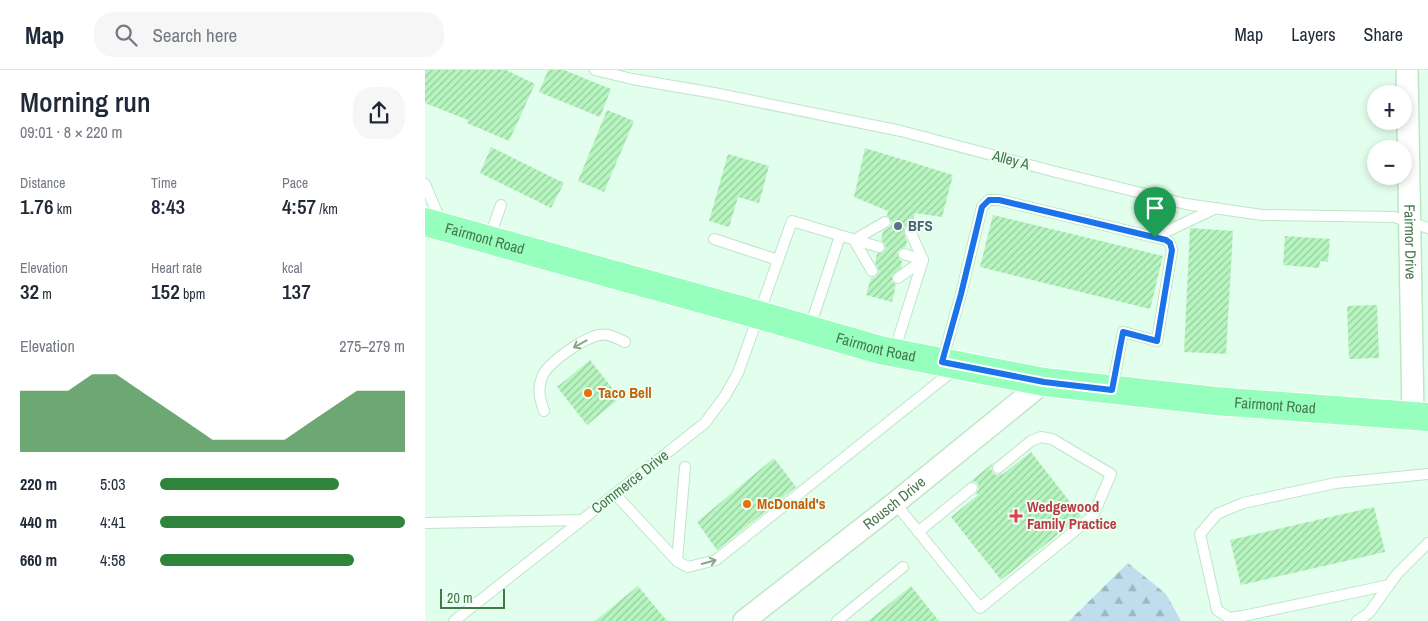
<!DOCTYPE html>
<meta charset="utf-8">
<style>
body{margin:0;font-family:"Archivo Narrow",sans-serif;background:#f6f6f7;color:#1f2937;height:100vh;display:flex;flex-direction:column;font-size:19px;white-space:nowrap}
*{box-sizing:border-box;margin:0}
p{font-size:16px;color:#747a83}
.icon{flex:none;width:28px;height:28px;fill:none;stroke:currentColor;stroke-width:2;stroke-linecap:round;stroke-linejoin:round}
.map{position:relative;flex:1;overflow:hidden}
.drawer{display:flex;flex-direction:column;background:#fff;width:425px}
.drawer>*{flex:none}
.buttons{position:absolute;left:942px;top:15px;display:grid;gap:10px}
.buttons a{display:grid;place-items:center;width:45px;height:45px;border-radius:50%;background:#fff;box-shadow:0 2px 8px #0003;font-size:25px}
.scale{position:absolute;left:15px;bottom:12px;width:65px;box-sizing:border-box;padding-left:5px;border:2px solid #46774b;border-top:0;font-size:14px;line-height:18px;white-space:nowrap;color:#46774b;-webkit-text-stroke:4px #e9fff1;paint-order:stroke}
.pin{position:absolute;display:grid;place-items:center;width:42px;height:42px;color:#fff;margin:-51px -21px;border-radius:50% 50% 50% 0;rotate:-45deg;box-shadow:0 0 5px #0007}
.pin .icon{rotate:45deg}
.round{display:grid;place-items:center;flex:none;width:52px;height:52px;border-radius:20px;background:#f6f6f7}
.summary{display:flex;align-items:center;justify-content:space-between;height:85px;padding:0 20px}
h1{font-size:28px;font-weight:600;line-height:38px}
.stats{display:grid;grid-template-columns:repeat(3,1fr);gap:8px;height:85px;padding:5px 20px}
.stats div{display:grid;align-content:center}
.stats b{font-size:21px;font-weight:600}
.stats small{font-size:14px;font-weight:400}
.stats p{font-size:14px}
.chart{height:140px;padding:10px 20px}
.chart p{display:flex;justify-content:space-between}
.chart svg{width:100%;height:90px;margin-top:5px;fill:#30833a;opacity:.7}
ul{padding:0 20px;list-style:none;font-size:16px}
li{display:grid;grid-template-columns:80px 60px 1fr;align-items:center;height:38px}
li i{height:12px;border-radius:6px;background:#30833a}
header{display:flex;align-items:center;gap:30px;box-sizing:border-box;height:70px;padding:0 25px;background:#fff;border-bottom:1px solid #e0e1e3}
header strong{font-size:24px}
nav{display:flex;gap:28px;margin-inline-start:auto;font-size:18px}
.search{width:350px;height:45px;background:#f6f6f7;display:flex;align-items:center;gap:12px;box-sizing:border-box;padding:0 18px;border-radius:20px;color:#747a83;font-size:19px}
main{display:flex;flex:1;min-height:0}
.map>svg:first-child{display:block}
.forest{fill:url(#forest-firs)}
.building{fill:url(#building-hatch)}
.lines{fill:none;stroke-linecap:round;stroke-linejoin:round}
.service-casing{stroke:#bfe5c7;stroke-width:12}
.minor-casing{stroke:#bfe5c7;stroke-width:24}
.primary-casing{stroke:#fff;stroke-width:30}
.service{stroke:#fff;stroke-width:10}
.minor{stroke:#fff;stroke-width:21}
.primary{stroke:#97ffbe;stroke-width:28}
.oneway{stroke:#87a78a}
.route-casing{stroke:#fff;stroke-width:10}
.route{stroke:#1a73e8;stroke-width:6}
.service-dot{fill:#5c6f8a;stroke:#e9fff1;stroke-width:2}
.food-dot{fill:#e8710a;stroke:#e9fff1;stroke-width:2}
.health-dot{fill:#e0444e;stroke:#e9fff1;stroke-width:2}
.labels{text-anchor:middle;stroke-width:4;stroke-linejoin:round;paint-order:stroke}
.street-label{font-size:15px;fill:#46774b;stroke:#e9fff1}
.service-label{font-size:15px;font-weight:bold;fill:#4e5e75;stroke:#e9fff1;text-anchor:start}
.food-label{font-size:15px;font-weight:bold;fill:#c56008;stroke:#e9fff1;text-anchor:start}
.health-label{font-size:15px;font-weight:bold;fill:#be3a42;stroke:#e9fff1;text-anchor:start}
</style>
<header>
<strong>Map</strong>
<div class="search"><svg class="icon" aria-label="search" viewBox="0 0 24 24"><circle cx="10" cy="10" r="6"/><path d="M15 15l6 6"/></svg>Search here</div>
<nav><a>Map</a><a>Layers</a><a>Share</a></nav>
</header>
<main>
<section class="drawer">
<div class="summary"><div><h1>Morning run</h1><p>09:01 · 8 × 220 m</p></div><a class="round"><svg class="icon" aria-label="share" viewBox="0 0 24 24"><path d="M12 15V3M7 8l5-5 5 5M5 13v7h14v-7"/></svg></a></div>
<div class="stats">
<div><p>Distance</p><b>1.76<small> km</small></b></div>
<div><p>Time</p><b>8:43</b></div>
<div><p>Pace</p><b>4:57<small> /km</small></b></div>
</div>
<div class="stats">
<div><p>Elevation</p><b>32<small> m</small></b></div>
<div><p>Heart rate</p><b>152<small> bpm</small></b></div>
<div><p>kcal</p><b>137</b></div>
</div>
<div class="chart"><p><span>Elevation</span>275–279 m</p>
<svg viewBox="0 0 160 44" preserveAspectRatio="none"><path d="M0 44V14L10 14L20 14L30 6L40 6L50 14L60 22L70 30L80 38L90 38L100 38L110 38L120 30L130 22L140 14L150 14L160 14V44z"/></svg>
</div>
<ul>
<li><b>220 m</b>5:03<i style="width:73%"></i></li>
<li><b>440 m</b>4:41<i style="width:100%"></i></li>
<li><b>660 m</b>4:58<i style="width:79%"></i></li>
</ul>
</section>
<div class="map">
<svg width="1003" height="551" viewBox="0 0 1003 551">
<defs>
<pattern id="forest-firs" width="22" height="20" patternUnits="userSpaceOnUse" patternTransform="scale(1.25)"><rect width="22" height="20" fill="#bfddec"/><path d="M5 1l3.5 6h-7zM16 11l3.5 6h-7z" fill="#9db8c1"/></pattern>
<pattern id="building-hatch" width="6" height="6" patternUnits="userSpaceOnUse" patternTransform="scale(1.25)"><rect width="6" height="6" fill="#b7f5c0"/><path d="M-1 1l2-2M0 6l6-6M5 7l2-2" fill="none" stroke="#97cb9e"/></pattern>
</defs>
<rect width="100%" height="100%" fill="#e2feec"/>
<path class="forest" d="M703 493 741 524 756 551H644Z"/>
<g class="building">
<path d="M0 0H81L110 14 84 71 42 53 43 50 0 33Z"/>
<path d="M123 0H139L186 19 175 47 114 22Z"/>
<path d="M182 40 209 51 179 122 153 111Z"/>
<path d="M66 77 139 113 126 138 55 103Z"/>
<path d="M440 78 528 105 517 147 490 143 487 155H483L479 157V163L482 172 481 177 475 179 472 182 474 188 477 191 476 198 467 206V212L471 214 467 232 441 225 446 208 451 207 454 201 450 192 452 184 458 182 461 178 459 173 456 170 458 161 466 156 467 152 462 146 463 141 429 127Z"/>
<path d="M303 84 344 96 334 133 313 127 304 157 284 151Z"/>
<path d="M568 145 738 186 725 239 555 197Z"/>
<path d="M765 158 808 161 801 284 759 282Z"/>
<path d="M860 166 905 169 903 192 895 191 894 198 858 195Z"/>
<path d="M952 235 954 288 924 289 922 236Z"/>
<path d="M165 290 195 328 162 355 132 317Z"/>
<path d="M606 382 656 446 576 510 526 447 553 425 551 423 554 420 553 414 549 411 545 412 568 393 566 399 568 403 571 405 578 404Z"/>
<path d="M349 388 371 417 292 480 272 452Z"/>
<path d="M949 437 960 482 816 515 805 470Z"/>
<path d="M213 516 242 551H170Z"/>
<path d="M486 516 514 551H443Z"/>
</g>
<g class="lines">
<defs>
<g id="service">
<path d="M170 0 207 9 289 23 476 61 631 102 761 134 837 145 969 147 1003 158"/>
<path d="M0 114 16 152"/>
<path d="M730 167 791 138"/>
<path d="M64 169 76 135"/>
<path d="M289 169 353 190"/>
<path d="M429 170 447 201"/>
<path d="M429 170 460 152"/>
<path d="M479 184 498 190"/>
<path d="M473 208 498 190"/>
<path d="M385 257 415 166"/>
<path d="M469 282 498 190 485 161"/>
<path d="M517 292 536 224 557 137 564 130H574L741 170 745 173 747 180 732 271 698 262 687 319"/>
<path d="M119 341C116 331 113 324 115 314 116 311 117 305 119 303 127 290 159 268 174 265 183 263 192 268 200 272"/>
<path d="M190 424 252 491 263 497 291 490 530 299"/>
<path d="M470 433 555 538 668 446 686 404 627 369 616 367 606 371 573 398"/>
<path d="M0 453 157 450 280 353 300 326 313 303 367 151 454 177"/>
<path d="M493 462 547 418"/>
<path d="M252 491 260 397"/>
<path d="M964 515 818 546 804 548 792 540 775 464 792 444 818 433 911 413 1003 404"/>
<path d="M29 551 157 450"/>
<path d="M412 551 478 497"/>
<path d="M932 551 944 543 972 504 1003 473"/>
</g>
<g id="minor">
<path id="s1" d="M982 0 988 346"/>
<path id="s2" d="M319 551 470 433 619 312"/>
</g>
<g id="primary">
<path id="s3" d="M0 152 334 245 455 280 619 312 790 331 1003 347"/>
</g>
</defs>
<use href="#service" class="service-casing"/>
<use href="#minor" class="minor-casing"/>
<use href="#primary" class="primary-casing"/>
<use href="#service" class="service"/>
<use href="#minor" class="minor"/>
<use href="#primary" class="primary"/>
</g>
<defs><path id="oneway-shaft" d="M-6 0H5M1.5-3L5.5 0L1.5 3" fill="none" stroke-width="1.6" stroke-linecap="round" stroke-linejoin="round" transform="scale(1.25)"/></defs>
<g class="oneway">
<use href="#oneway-shaft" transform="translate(155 274) rotate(151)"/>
<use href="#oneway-shaft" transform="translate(284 492) rotate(-16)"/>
</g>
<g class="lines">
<defs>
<path id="route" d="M564 130H574L741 170 745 173 747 180 732 271 698 262 687 320 619 312 517 292 536 224 557 137Z"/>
</defs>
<use href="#route" class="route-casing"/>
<use href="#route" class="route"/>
</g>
<circle class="service-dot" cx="473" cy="156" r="5"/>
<g class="food-dot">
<circle cx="163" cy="323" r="5"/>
<circle cx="322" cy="434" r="5"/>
</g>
<path class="health-dot" d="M588.5 438.5h5v5h5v5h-5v5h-5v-5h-5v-5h5z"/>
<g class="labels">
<g class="street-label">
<text transform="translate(586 90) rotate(15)" y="5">Alley A</text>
<text dy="5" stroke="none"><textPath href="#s3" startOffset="62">Fairmont Road</textPath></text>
<text dy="5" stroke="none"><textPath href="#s1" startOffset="172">Fairmor Drive</textPath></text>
<text dy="5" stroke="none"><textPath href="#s3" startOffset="468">Fairmont Road</textPath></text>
<text dy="5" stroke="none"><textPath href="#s3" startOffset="872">Fairmont Road</textPath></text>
<text transform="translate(205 412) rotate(-38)" y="5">Commerce Drive</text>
<text dy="5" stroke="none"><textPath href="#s2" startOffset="191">Rousch Drive</textPath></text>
</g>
<g class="service-label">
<text x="483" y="161">BFS</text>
</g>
<g class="food-label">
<text x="173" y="328">Taco Bell</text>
<text x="332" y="439">McDonald's</text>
</g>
<g class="health-label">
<text x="602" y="442">Wedgewood<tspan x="602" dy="17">Family Practice</tspan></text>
</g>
</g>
</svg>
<div class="buttons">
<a>+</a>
<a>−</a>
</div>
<div class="scale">20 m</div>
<div class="pin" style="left:730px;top:168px;background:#1e9e55"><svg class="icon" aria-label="arrive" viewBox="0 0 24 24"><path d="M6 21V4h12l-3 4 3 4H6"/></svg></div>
</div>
</main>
